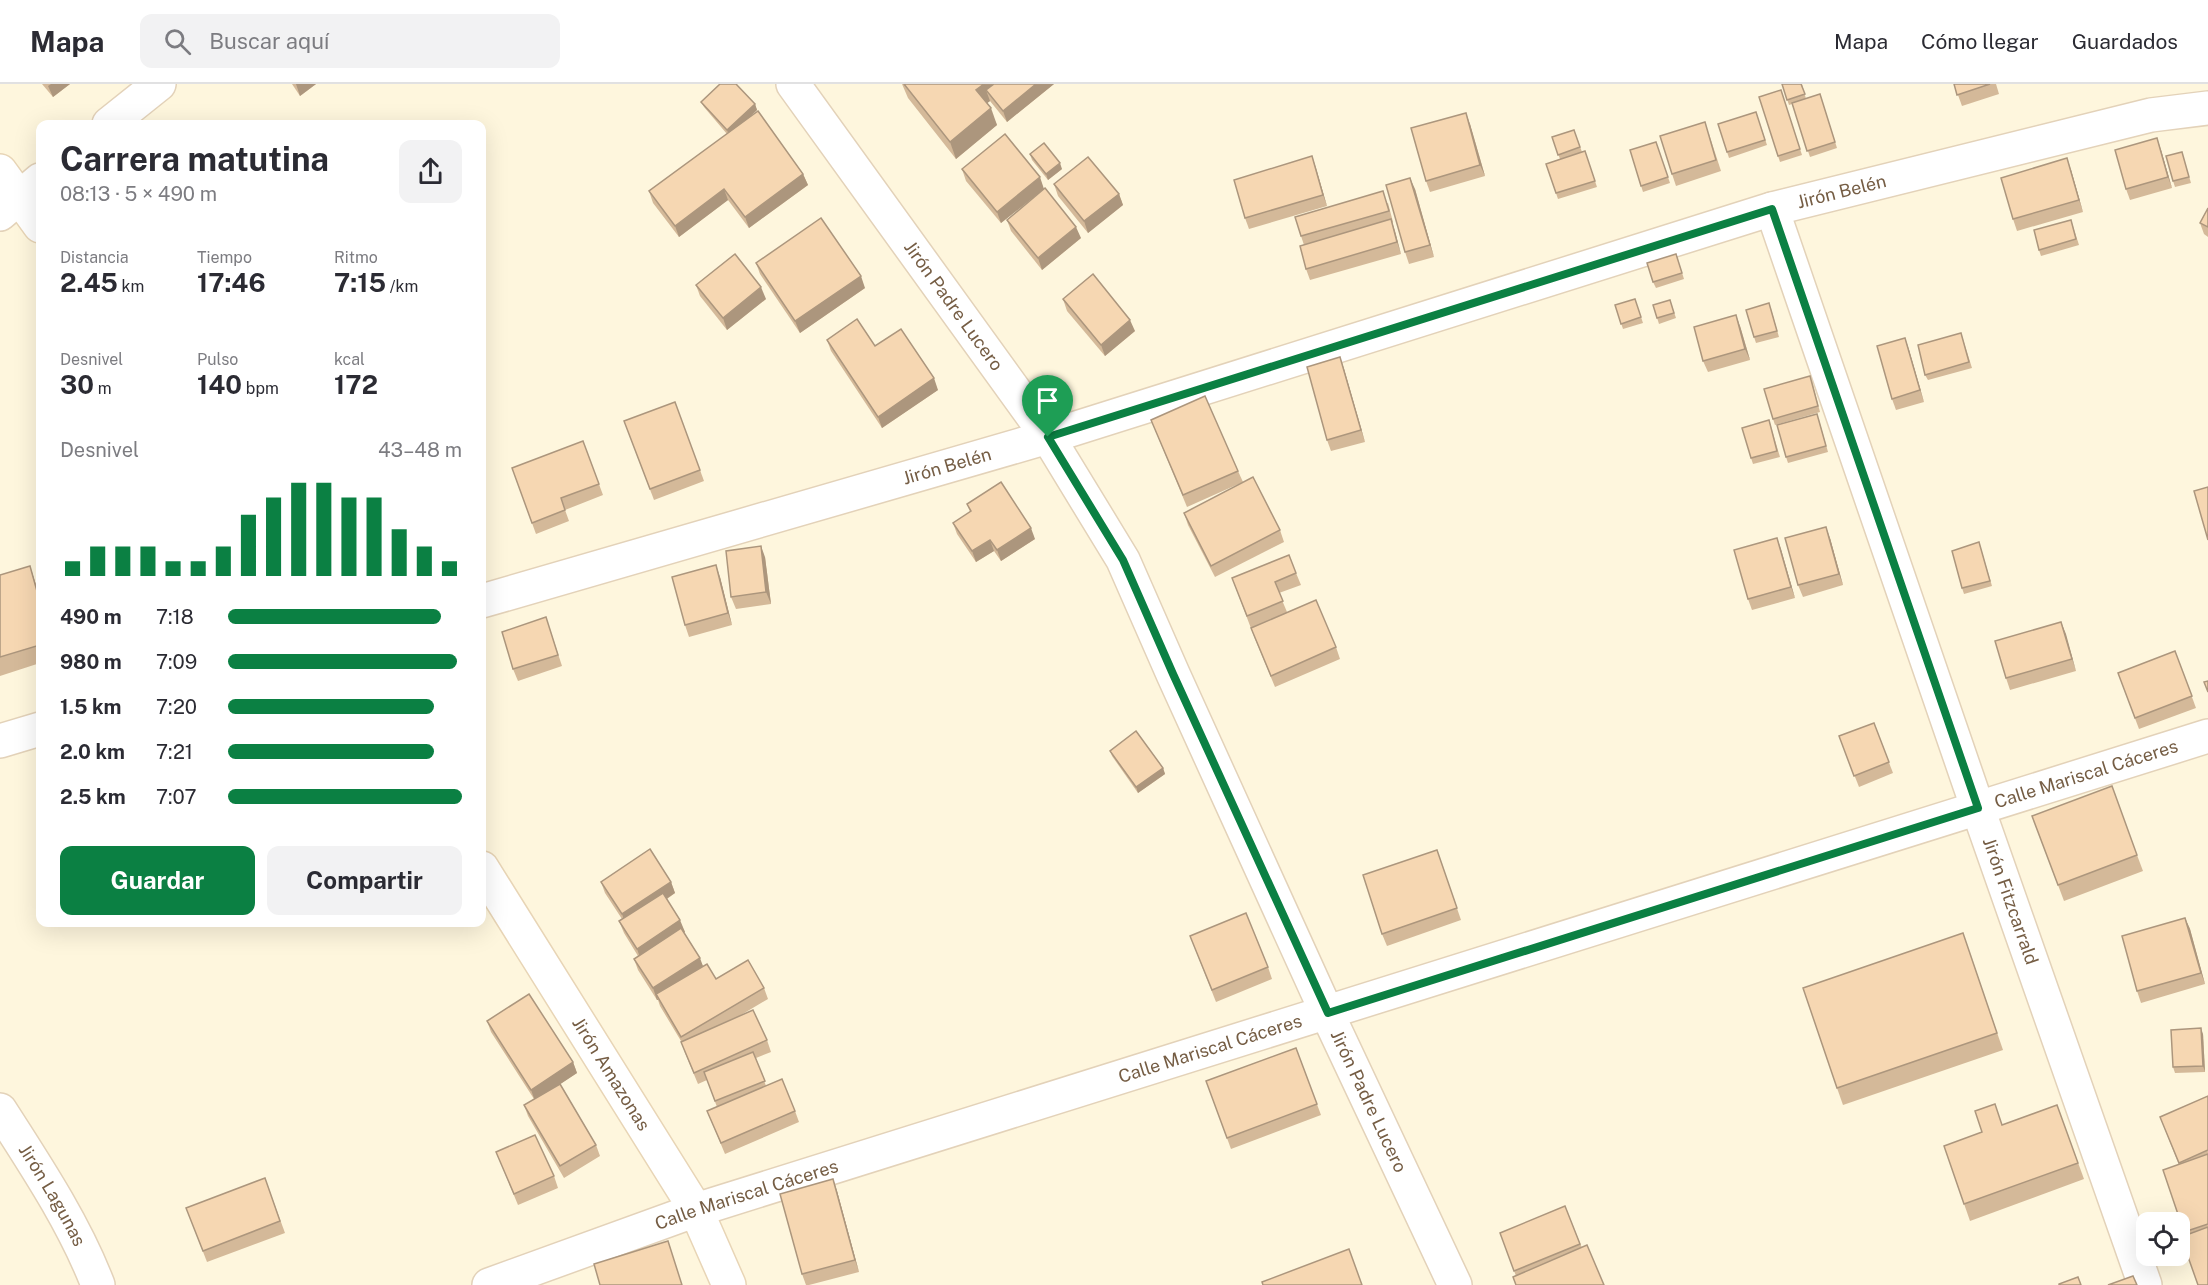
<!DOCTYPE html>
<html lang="es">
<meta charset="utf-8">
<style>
body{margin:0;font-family:"Public Sans",sans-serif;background:#f2f2f3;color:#2b2b33;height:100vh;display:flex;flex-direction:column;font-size:22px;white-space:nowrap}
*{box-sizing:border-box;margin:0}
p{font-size:20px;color:#7c7c81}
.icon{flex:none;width:33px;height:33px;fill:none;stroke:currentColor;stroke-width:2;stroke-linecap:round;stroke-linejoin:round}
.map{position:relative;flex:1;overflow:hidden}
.sheet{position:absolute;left:36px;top:36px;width:450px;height:807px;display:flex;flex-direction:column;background:#fff;border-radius:12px;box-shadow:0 6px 24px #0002}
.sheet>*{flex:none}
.fabs{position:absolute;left:2136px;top:1128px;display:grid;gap:12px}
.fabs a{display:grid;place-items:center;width:54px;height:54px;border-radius:12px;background:#fff;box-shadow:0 6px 24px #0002;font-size:30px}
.pin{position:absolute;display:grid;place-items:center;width:51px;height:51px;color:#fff;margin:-62px -26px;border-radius:50% 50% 50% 0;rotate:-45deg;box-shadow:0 0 6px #0007}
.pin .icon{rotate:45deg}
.round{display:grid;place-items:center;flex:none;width:63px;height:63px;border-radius:12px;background:#f2f2f3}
.head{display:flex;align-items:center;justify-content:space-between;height:102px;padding:0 24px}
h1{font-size:33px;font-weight:700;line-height:45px}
.figures{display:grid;grid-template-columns:repeat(3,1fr);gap:9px;height:102px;padding:6px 24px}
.figures div{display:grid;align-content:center}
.figures b{font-size:26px;font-weight:700}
.figures small{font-size:16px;font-weight:400}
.figures p{font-size:16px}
.chart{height:168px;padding:12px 24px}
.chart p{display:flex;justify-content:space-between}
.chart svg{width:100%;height:108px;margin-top:6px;stroke:#0b8043;stroke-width:6}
.cta{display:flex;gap:12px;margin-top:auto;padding:12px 24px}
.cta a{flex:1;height:69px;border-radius:12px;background:#0b8043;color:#fff;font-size:24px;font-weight:700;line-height:69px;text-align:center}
.cta a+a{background:#f2f2f3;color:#2b2b33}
ul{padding:0 24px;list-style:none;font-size:20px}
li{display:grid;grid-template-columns:96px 72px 1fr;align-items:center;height:45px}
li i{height:15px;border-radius:8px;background:#0b8043}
header{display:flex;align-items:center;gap:36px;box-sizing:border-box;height:84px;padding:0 30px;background:#fff;border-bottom:2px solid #e1e1e2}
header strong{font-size:28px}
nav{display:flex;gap:33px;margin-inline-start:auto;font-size:21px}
.search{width:420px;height:54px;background:#f2f2f3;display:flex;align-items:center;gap:15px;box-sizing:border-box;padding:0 21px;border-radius:12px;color:#7c7c81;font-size:22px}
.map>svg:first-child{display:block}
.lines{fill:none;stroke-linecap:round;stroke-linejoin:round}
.street-casing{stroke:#e3d2b9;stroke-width:36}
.secondary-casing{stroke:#e8d5b6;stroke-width:36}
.street{stroke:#fff;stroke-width:33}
.secondary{stroke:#fff;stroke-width:33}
.wall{fill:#d4b999}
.shaded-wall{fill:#ac967d}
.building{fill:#f6d7b2;stroke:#ac967d;stroke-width:1.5}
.route-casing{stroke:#fff;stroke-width:12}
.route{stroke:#0b8043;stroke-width:8}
.labels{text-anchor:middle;stroke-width:6;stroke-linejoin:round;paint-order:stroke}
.street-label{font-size:18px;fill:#755d44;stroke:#fff9e5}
</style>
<header>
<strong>Mapa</strong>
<div class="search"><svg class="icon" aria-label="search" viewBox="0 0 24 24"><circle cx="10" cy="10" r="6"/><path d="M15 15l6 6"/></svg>Buscar aquí</div>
<nav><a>Mapa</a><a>Cómo llegar</a><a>Guardados</a></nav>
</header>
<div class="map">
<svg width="2208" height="1201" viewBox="0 0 2208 1201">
<rect width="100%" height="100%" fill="#fef6dd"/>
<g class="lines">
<defs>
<g id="street">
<path id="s1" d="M793 0 1048 353 1123 476 1173 590 1327 929 1455 1201"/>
<path d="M109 40 159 0"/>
<path id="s2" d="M1772 125 1978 725 2145 1201"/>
<path d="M0 130 40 96"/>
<path id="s3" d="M482 517 1048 353 1772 125 2151 31 2208 24"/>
<path d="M0 657 40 645"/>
<path id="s4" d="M0 1026C36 1082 74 1139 98 1201"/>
<path id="s5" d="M489 1201 696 1126 2208 652"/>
</g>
<g id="secondary">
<path d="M0 87 40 142"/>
<path id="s6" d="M482 784 696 1126 729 1201"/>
</g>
</defs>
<use href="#street" class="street-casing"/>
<use href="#secondary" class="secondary-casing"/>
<use href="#street" class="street"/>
<use href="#secondary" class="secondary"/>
</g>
<g class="wall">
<path d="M42 0H70L53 13Z"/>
<path d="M292 0H316L300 12Z"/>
<path d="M902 0H1054L1007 38 990 17 987 19 997 41 956 75 908 14Z"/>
<path d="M1782 0H1802L1806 15 1820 10 1837 64 1810 73 1792 20 1789 21Z"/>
<path d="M1954 0H1996L1999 10 1962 22Z"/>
<path d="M1781 6 1802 71 1780 78 1759 13Z"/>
<path d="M701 18 755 20 757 26 749 34 803 90 808 101 749 144 728 116 679 153 653 119 649 107 727 50 704 23Z"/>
<path d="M1756 28 1767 61 1729 74 1718 40Z"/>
<path d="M1470 40 1485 92 1430 108 1426 97Z"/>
<path d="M1574 46 1582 68 1585 67 1597 103 1558 115 1546 80 1560 75 1552 53Z"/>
<path d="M1709 50 1721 87 1676 102 1672 90Z"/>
<path d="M1656 58 1670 99 1643 108 1630 66Z"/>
<path d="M2161 66 2172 104 2130 116 2126 105Z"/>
<path d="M2182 68 2191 99 2175 103 2173 97Z"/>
<path d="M1030 70 1062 85 1048 96 1032 76Z"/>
<path d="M1312 72 1327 122 1249 145 1245 134Z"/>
<path d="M962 85 1044 105 1001 139 966 97Z"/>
<path d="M2071 86 2083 128 2017 147 2013 135Z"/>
<path d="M1054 100 1119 110 1123 121 1088 149 1058 112Z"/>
<path d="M1415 105 1434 173 1409 180 1405 168Z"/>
<path d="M1388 119 1393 138 1392 139 1401 170 1310 196 1306 185 1304 161 1301 152Z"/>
<path d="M2208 124V153L2204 150 2200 139Z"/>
<path d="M1007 136 1081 154 1042 186 1011 147Z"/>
<path d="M2071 136 2079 161 2041 172 2039 166Z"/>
<path d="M1676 170 1684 195 1656 204 1653 198Z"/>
<path d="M756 179 865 204 800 249 760 190Z"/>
<path d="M696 201 766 215 727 246 700 212Z"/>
<path d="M1063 215 1135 247 1105 272 1067 227Z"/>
<path d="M1635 215 1643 239 1623 245 1615 221Z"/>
<path d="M1670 216 1676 234 1659 240 1653 221Z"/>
<path d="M1771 225 1779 253 1756 259 1754 253Z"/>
<path d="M1740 242 1750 276 1708 288 1703 277Z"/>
<path d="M1961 249 1972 284 1928 296 1925 291Z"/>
<path d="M1905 254 1909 266 1924 318 1896 326 1892 315Z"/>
<path d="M827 256 938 306 882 344 831 267Z"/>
<path d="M1340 273 1344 285 1365 358 1331 367 1327 356Z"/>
<path d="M1812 297 1820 328 1775 341 1773 335Z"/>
<path d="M1151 336 1238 387 1243 398 1187 423Z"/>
<path d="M1769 336 1780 373 1753 380 1751 374Z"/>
<path d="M1819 336 1828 368 1788 379 1786 373Z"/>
<path d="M624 337 700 386 704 397 654 416Z"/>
<path d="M583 357 603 411 565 426 569 437 536 450 512 384Z"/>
<path d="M967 420 1035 455 1001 477 994 467 976 478 957 450 953 439 970 428Z"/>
<path d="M1184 429 1280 446 1284 458 1215 493 1188 441Z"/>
<path d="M1777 454 1795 514 1752 526 1748 515Z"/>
<path d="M1830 454 1843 501 1803 513 1798 501Z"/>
<path d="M1979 458 1992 502 1964 510 1962 504Z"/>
<path d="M765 473 771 520 736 525 731 513Z"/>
<path d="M30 482 40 514V579L0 592V491Z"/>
<path d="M1296 489 1301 501 1279 509 1287 528 1336 563 1340 575 1275 603 1255 555 1232 494Z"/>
<path d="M720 493 732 541 689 553 685 541Z"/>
<path d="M2061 538 2076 587 2010 606 2006 594Z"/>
<path d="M550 545 562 582 518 597 513 585Z"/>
<path d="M2175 567 2196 624 2139 645 2118 589Z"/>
<path d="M1874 639 1893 689 1859 703 1839 652Z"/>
<path d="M1110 667 1163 684 1165 690 1138 709 1112 672Z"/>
<path d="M2032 732 2137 771 2143 787 2064 817Z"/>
<path d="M1437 766 1461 836 1387 862 1382 850Z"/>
<path d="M601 798H671L675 809 667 815 685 848H684L703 882 716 895 764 904 768 915 741 931 767 956 771 968 756 974 766 1002 795 1027 799 1038 725 1070 707 1027 717 1023 707 996 698 1000 685 969 681 957 660 922 658 916H657L638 886 634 875 638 872 624 849 619 837 622 835 605 809Z"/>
<path d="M2185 834 2190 845 2205 900 2141 919 2137 907Z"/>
<path d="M1963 849 2003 966 1843 1021 1837 1004Z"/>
<path d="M1190 852 1268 883 1272 895 1216 918Z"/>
<path d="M487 937 573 978 577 989 560 1000 596 1061 600 1072 564 1094 528 1032 524 1021 534 1015 491 948Z"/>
<path d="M2203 950 2205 988 2175 989 2173 983Z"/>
<path d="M1296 964 1321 1031 1231 1065 1206 997Z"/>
<path d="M2208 1012V1201L2184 1148 2179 1081 2160 1033Z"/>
<path d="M2057 1021 2084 1095 1970 1137 1944 1062Z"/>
<path d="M496 1068 554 1092 558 1104 518 1121Z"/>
<path d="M265 1094 285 1149 207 1178 186 1124Z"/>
<path d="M833 1095 837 1107 859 1188 809 1201H806L802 1190Z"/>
<path d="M1565 1122 1582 1164 1516 1192 1500 1149Z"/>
</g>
<g class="shaded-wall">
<path d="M51 0H70L53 13 48 2Z"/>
<path d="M296 0H316L300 12Z"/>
<path d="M984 0H1011L986 6 990 17 982 23 976 6Z"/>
<path d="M1036 0H1054L1007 38 1003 27Z"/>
<path d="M755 20 757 26 729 52 727 46Z"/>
<path d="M991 24 997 41 956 75 950 58Z"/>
<path d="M1466 29 1470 40 1485 92 1480 81Z"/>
<path d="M2157 54 2161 66 2172 104 2168 93Z"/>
<path d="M1312 72 1316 84 1327 122 1323 111Z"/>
<path d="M2067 74 2071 86 2083 128 2079 116Z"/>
<path d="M1060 79 1062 85 1048 96 1046 90Z"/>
<path d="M803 90 808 101 749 144 745 133Z"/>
<path d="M1040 93 1044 105 1001 139 997 128Z"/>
<path d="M1410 94 1415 105 1434 173 1430 161Z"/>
<path d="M724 105 728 116 679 153 675 142Z"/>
<path d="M1119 110 1123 121 1088 149 1084 137Z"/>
<path d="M1391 135 1395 147 1401 170 1397 158Z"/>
<path d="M1076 143 1081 154 1042 186 1038 174Z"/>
<path d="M861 192 865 204 800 249 795 237Z"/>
<path d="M761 203 766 215 727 246 723 234Z"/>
<path d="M1736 231 1740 242 1750 276 1745 265Z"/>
<path d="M1130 236 1135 247 1105 272 1101 261Z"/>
<path d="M1905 254 1909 266 1924 318 1920 306Z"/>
<path d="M1340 273 1344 285 1365 358 1361 346Z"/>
<path d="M934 294 938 306 882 344 878 333Z"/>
<path d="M1826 443 1830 454 1843 501 1839 490Z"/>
<path d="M1031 444 1035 455 1001 477 997 466Z"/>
<path d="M1777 454 1781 465 1795 514 1791 503Z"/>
<path d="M990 456 994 467 976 478 972 467Z"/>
<path d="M761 462 765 473 771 520 766 508Z"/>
<path d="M716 481 720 493 732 541 728 529Z"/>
<path d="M30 482 40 514V518Z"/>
<path d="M2061 538 2066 550 2076 587 2072 575Z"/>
<path d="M1163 684 1165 690 1138 709 1136 703Z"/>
<path d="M671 798 675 809 626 842 622 830Z"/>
<path d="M2185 834 2190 845 2205 900 2201 889Z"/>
<path d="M680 836 685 848 641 876 637 865Z"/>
<path d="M700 874 704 885 656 910 658 916H657L653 904Z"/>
<path d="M2201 944 2203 950 2205 988 2203 982Z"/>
<path d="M573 978 577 989 535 1017 531 1006Z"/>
<path d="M833 1095 837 1107 859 1188 855 1176Z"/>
</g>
<g class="building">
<path d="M720 0H736L755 20 727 46 701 18Z"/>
<path d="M904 0H984L976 6 991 24 950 58Z"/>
<path d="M994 0H1036L1003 27 986 6Z"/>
<path d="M1782 0H1801L1805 10 1787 16Z"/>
<path d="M1954 0H1990L1957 11Z"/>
<path d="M1781 6 1800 65 1778 72 1759 13Z"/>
<path d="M1820 10 1835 58 1807 67 1792 19Z"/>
<path d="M758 27 803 90 745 133 724 105 675 142 649 107Z"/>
<path d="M1756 28 1765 56 1727 68 1718 40Z"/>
<path d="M1466 29 1480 81 1426 97 1411 44Z"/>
<path d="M1705 38 1716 76 1672 90 1660 52Z"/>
<path d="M1574 46 1580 63 1558 71 1552 53Z"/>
<path d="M1005 50 1040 93 997 128 962 85Z"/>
<path d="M2157 54 2168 93 2126 105 2115 66Z"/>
<path d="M1656 58 1668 93 1641 102 1630 66Z"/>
<path d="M1044 59 1060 79 1046 90 1030 70Z"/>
<path d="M1585 67 1595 97 1556 109 1546 80Z"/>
<path d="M2182 68 2189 93 2173 97 2166 72Z"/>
<path d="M1312 72 1323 111 1245 134 1234 96Z"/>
<path d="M1088 73 1119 110 1084 137 1054 100Z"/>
<path d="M2067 74 2079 116 2013 135 2001 94Z"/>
<path d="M1410 94 1430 161 1405 168 1386 101Z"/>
<path d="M1045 104 1076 143 1038 174 1007 136Z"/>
<path d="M1383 107 1389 127 1301 152 1295 133Z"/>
<path d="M2208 124V143L2200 139Z"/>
<path d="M821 134 861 192 795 237 756 179Z"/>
<path d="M1391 135 1397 158 1306 185 1300 162Z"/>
<path d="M2071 136 2076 155 2039 166 2034 146Z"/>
<path d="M735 170 761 203 723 234 696 201Z"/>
<path d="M1676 170 1682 189 1653 198 1647 179Z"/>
<path d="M1093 190 1130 236 1101 261 1063 215Z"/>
<path d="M1635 215 1641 233 1621 240 1615 221Z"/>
<path d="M1670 216 1674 229 1657 234 1653 221Z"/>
<path d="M1769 219 1777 247 1754 253 1746 226Z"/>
<path d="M1736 231 1745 265 1703 277 1694 243Z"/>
<path d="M857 235 875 262 901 245 934 294 878 333 827 256Z"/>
<path d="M1961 249 1969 278 1925 291 1918 261Z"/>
<path d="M1905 254 1920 306 1892 315 1877 262Z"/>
<path d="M1340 273 1361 346 1327 356 1307 283Z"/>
<path d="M1810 292 1818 322 1773 335 1764 305Z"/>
<path d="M1205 312 1238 387 1183 411 1151 336Z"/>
<path d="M675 318 700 386 650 405 624 337Z"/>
<path d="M1817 330 1826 362 1786 373 1777 341Z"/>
<path d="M1769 336 1777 367 1751 374 1742 344Z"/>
<path d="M583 357 599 400 561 414 565 426 532 439 512 384Z"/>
<path d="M1253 393 1280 446 1211 482 1184 429Z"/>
<path d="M1001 398 1031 444 997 466 990 456 972 467 953 439 971 427 967 420Z"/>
<path d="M2208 403V456L2194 407Z"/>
<path d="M1826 443 1839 490 1798 501 1785 454Z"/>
<path d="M1777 454 1791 503 1748 515 1734 466Z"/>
<path d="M1979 458 1990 497 1962 504 1952 467Z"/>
<path d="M761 462 766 508 731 513 726 467Z"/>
<path d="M1289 471 1296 489 1275 498 1283 517 1247 532 1232 494Z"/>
<path d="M716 481 728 529 685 541 672 493Z"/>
<path d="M30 482 40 518V561L0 573V491Z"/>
<path d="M1316 516 1336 563 1271 592 1251 544Z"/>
<path d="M546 533 558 571 513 585 502 548Z"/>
<path d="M2061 538 2072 575 2006 594 1995 557Z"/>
<path d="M2175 567 2192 612 2135 634 2118 589Z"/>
<path d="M2208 597V608L2204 598Z"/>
<path d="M1874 639 1889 678 1854 692 1839 652Z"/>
<path d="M1136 647 1163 684 1136 703 1110 667Z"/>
<path d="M2112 702 2137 771 2058 801 2032 732Z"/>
<path d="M650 765 671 798 622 830 601 798Z"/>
<path d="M1437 766 1457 824 1382 850 1363 791Z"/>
<path d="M663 809 680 836 637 865 619 837Z"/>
<path d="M1246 829 1268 883 1212 906 1190 852Z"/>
<path d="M2185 834 2201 889 2137 907 2122 852Z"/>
<path d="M681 844 700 874 653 904 634 875Z"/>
<path d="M1963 849 1997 949 1837 1004 1803 904Z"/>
<path d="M748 876 764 904 681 953 656 910 707 880 716 895Z"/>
<path d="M529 910 573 978 531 1006 487 937Z"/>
<path d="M753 926 767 956 694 989 681 958Z"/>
<path d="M2201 944 2203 982 2173 983 2171 946Z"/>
<path d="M1296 964 1317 1020 1227 1054 1206 997Z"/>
<path d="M753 968 765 997 715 1017 704 988Z"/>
<path d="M782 995 795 1027 721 1059 707 1027Z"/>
<path d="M560 1000 596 1061 560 1082 524 1021Z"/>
<path d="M2208 1012V1066L2179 1079 2160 1033Z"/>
<path d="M1995 1020 2002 1041 2057 1021 2078 1079 1964 1120 1944 1062 1982 1048 1975 1027Z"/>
<path d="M535 1051 554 1092 514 1110 496 1068Z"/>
<path d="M2208 1070V1140L2184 1148 2163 1086Z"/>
<path d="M265 1094 280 1137 203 1167 186 1124Z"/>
<path d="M833 1095 855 1176 802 1190 780 1110Z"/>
<path d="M1565 1122 1580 1160 1514 1187 1500 1149Z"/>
<path d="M2208 1143V1201H2198L2181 1153Z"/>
<path d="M668 1157 682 1201H600L594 1180Z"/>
<path d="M1587 1161 1604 1201H1516L1513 1193Z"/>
<path d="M1349 1165 1362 1201H1263L1262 1198Z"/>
<path d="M2133 1192 2137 1201H2108Z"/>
<path d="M2078 1193 2081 1201H2059V1200Z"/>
</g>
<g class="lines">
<defs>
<path id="route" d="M1772 125 1978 724 1328 929 1173 590 1123 476 1048 353Z"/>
</defs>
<use href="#route" class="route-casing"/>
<use href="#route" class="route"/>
</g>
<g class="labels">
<g class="street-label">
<text dy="6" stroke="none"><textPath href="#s3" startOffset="1420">Jirón Belén</textPath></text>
<text dy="6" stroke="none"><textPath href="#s1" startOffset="274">Jirón Padre Lucero</textPath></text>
<text dy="6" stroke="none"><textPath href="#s3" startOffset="484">Jirón Belén</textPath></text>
<text dy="6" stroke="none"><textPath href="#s5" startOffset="1677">Calle Mariscal Cáceres</textPath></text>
<text dy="6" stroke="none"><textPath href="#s2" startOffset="732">Jirón Fitzcarrald</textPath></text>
<text dy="6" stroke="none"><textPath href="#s5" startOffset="759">Calle Mariscal Cáceres</textPath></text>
<text dy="6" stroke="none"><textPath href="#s6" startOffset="243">Jirón Amazonas</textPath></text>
<text dy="6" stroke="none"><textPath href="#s1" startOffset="1174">Jirón Padre Lucero</textPath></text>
<text dy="6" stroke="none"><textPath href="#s4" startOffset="100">Jirón Lagunas</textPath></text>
<text dy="6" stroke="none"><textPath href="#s5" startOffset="273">Calle Mariscal Cáceres</textPath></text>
</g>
</g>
</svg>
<div class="fabs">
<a><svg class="icon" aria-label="locate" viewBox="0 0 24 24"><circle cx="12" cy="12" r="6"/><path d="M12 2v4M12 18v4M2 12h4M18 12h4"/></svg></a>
</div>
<div class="pin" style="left:1048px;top:353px;background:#1e9e55"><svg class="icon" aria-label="arrive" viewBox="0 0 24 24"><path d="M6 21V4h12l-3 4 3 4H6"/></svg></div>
<section class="sheet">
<div class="head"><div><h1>Carrera matutina</h1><p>08:13 · 5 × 490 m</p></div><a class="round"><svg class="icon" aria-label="share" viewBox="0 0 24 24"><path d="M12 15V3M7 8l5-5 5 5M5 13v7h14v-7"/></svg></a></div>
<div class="figures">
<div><p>Distancia</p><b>2.45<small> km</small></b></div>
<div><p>Tiempo</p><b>17:46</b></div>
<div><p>Ritmo</p><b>7:15<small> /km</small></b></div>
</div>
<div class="figures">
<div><p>Desnivel</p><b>30<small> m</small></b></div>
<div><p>Pulso</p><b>140<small> bpm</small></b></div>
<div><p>kcal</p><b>172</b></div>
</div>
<div class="chart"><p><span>Desnivel</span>43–48 m</p>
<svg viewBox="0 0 160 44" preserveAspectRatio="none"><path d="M5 44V38M15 44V32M25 44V32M35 44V32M45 44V38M55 44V38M65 44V32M75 44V19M85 44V12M95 44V6M105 44V6M115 44V12M125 44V12M135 44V25M145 44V32M155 44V38"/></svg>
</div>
<ul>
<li><b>490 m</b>7:18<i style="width:91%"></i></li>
<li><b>980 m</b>7:09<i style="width:98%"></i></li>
<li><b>1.5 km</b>7:20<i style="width:88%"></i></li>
<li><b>2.0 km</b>7:21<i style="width:88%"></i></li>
<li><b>2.5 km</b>7:07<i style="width:100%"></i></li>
</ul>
<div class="cta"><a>Guardar</a><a>Compartir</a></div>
</section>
</div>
